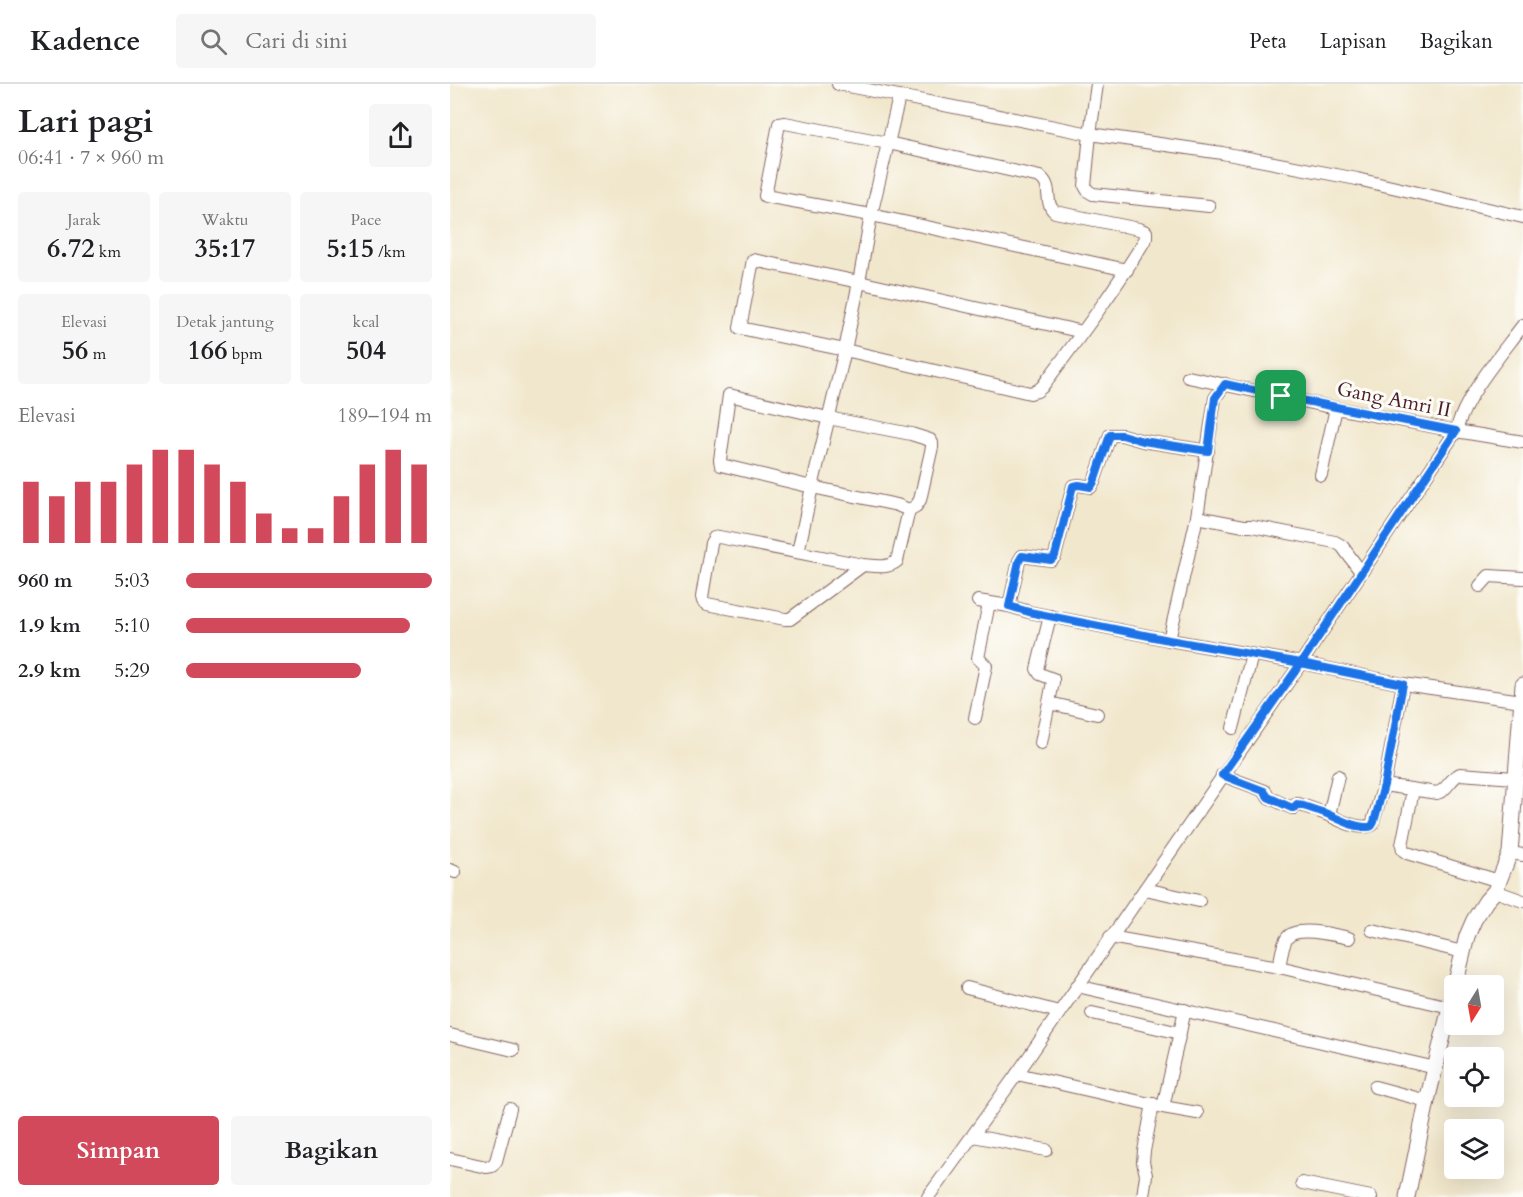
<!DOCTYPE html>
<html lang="id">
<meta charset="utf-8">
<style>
body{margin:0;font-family:Cardo,serif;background:#f6f6f6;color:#202124;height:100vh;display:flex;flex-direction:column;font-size:22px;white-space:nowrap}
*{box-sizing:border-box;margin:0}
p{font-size:20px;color:#757577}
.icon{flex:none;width:33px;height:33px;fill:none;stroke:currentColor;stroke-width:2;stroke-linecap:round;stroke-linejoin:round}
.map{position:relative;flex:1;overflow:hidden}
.details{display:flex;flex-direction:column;background:#fff;width:450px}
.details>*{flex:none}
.needle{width:39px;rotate:191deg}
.controls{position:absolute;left:994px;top:891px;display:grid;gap:12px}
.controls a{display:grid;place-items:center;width:60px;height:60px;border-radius:6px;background:#fff;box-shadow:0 6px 24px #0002;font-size:30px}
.pin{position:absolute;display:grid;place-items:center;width:51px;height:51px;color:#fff;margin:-26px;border-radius:12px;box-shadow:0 3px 9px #0006}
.round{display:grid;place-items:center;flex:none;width:63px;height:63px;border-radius:6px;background:#f6f6f6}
.headline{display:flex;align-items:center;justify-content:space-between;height:102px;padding:0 18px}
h1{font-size:33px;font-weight:600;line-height:45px}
.metrics{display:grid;grid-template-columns:repeat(3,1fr);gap:9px;height:102px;padding:6px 18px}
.metrics div{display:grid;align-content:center;border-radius:6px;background:#f6f6f6;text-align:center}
.metrics b{font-size:26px;font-weight:600}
.metrics small{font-size:16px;font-weight:400}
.metrics p{font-size:16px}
.chart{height:168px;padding:12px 18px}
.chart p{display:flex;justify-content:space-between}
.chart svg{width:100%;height:108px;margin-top:6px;stroke:#d1495b;stroke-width:6}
.primary-button{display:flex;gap:12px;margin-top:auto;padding:12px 18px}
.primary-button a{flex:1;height:69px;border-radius:6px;background:#d1495b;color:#fff;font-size:24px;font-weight:600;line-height:69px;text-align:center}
.primary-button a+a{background:#f6f6f6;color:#202124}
ul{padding:0 18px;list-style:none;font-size:20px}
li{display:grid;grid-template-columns:96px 72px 1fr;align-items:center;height:45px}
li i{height:15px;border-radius:8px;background:#d1495b}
header{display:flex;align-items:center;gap:36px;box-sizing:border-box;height:84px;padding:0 30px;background:#fff;border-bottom:2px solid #e0e0e0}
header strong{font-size:28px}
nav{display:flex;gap:33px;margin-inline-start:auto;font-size:21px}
.search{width:420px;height:54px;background:#f6f6f6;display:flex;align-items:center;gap:15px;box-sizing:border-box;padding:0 21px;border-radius:6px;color:#757577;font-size:22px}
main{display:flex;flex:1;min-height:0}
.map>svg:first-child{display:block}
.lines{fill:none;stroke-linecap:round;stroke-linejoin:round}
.minor-casing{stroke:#846563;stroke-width:14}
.major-casing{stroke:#846563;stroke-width:17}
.minor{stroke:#fff;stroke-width:12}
.major{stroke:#fff;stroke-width:15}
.route-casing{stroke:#fff;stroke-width:12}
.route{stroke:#1a73e8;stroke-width:8}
.labels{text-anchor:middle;stroke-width:6;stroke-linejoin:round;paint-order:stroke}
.street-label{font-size:20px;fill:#4a1f2b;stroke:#fdfcf7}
</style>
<header>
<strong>Kadence</strong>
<div class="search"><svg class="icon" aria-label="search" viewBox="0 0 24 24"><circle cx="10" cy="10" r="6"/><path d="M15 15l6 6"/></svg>Cari di sini</div>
<nav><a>Peta</a><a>Lapisan</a><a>Bagikan</a></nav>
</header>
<main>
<section class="details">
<div class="headline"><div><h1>Lari pagi</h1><p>06:41 · 7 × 960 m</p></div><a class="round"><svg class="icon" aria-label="share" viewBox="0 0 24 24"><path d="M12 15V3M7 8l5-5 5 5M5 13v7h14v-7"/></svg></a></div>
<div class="metrics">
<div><p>Jarak</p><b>6.72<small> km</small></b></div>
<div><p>Waktu</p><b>35:17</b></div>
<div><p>Pace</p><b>5:15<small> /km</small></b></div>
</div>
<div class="metrics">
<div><p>Elevasi</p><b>56<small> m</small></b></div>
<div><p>Detak jantung</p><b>166<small> bpm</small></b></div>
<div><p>kcal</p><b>504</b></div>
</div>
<div class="chart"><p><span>Elevasi</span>189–194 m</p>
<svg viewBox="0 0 160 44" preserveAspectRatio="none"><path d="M5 44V19M15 44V25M25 44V19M35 44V19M45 44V12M55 44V6M65 44V6M75 44V12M85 44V19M95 44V32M105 44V38M115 44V38M125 44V25M135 44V12M145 44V6M155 44V12"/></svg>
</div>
<ul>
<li><b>960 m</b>5:03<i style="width:100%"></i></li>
<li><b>1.9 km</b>5:10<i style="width:91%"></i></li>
<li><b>2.9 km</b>5:29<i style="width:71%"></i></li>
</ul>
<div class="primary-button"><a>Simpan</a><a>Bagikan</a></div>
</section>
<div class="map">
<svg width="1073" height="1113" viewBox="0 0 1073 1113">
<rect width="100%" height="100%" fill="#fdfcf7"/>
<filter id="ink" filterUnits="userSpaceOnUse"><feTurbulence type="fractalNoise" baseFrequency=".0167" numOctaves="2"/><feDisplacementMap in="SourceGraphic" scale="12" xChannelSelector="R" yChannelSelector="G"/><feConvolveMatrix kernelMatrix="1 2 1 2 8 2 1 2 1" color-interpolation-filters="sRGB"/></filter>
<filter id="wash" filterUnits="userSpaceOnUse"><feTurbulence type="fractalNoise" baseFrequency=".008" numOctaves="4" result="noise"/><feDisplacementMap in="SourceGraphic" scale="24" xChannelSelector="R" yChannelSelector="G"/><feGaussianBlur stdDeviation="1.35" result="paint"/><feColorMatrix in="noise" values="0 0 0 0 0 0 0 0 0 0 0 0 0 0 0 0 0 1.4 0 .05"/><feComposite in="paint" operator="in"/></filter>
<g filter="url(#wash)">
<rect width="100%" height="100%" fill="#f1e7cc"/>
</g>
<g filter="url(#ink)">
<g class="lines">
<defs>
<g id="minor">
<path d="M388 0 640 50 772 69 907 95 1073 133"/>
<path d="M647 0 640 50 635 102 638 107 643 110 759 122"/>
<path d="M633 248 409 198 303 176 290 244 395 266 580 309 587 307 592 303C628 255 665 206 696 154V148L689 145 605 128C593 119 604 103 590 93L438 59 335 39 329 40 315 112 421 131 677 186"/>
<path d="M738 293 886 324 1006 347 1073 358"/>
<path d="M871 391 886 324"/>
<path d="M747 433 794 442H802L885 458 892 462 911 488"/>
<path d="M348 468 362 403 395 266 409 198 421 131 449 13"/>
<path d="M413 481 340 535H335L257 520 253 517 252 513 261 459 264 454 269 453 413 481C425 482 437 485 447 477L459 426 447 421 362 403 271 381 270 376 279 311 378 334 461 350 480 356 482 359V363L470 416 466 422 459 426"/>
<path d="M1030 502 1039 492 1073 494"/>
<path d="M528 517 559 522 579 528 719 556 851 579 953 600 1072 617"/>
<path d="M559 522 569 477 572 472 601 476 605 472 623 402 629 401 641 403 644 398 660 351H672L693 357 758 367"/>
<path d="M719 556 747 433 765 314 775 300"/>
<path d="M599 619 647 630"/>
<path d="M525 634 536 582 528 574 539 519"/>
<path d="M783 644 802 571"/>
<path d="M591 659 603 598V595L590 590 587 585 600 532"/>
<path d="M772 691 815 707 818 713 842 724H844L846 720H848C857 723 866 726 876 730 889 735 907 747 922 741L934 701 953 600"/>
<path d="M934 701 987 709C997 707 1000 694 1010 690L1065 694"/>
<path d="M963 706 952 761 953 766 957 769 1049 797"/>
<path d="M879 731 888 692"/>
<path d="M1060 769 1073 771"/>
<path d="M0 786 5 788"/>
<path d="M695 805 749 817"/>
<path d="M1045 807 1073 817"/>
<path d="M922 846 1013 868"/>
<path d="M660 853 829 883 1000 923"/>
<path d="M829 883C831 875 832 861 837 854 846 841 885 851 899 854"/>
<path d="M627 902 986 984"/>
<path d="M517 904 609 928"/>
<path d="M642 929 730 949"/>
<path d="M0 951 63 966"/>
<path d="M567 990 713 1023 747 1029"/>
<path d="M925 1003 977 1017"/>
<path d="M713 1023 735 926"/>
<path d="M523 1052 596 1066"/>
<path d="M0 1075 36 1083 42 1082 46 1077 60 1025"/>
<path d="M852 1099 921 1113"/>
<path d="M693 1112 696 1091 693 1078 694 1067 703 1020"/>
<path d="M478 1113 567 990 851 579 1006 347C1016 310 1050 272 1073 241"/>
</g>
<g id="major">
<path d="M1005 902 1017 852 1024 836 1036 817 1045 807 1060 769 1073 601"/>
<path d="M957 1113 977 1017 1005 903"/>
</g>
</defs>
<use href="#minor" class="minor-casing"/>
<use href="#major" class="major-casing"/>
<use href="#minor" class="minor"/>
<use href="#major" class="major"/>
</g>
</g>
<g class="lines" filter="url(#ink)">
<defs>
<path id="route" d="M831 312 775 300 765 314 758 367 693 357 672 351H660L644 398 641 403 629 401 623 402 605 472 601 476 572 472 569 477 559 522 579 528 719 556 851 579 953 600 934 701 924 738C922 742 922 743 917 743 904 744 887 734 875 729 866 726 856 723 847 720L844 724H842L818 713 814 707 772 691 851 579 1006 347 831 312"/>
</defs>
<use href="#route" class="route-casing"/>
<use href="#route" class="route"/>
</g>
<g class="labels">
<g class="street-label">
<text transform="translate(944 315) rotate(11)" y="7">Gang Amri II</text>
</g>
</g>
</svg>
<div class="controls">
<a><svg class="needle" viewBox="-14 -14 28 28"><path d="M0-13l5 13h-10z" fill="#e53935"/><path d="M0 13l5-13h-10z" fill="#757577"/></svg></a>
<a><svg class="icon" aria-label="locate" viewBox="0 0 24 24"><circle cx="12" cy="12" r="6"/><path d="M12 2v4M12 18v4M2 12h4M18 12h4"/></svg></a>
<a><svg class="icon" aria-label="layers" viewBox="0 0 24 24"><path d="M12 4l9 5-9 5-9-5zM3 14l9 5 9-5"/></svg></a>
</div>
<div class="pin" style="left:831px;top:312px;background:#1e9e55"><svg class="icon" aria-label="arrive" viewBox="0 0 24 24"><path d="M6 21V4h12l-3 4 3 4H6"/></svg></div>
</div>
</main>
